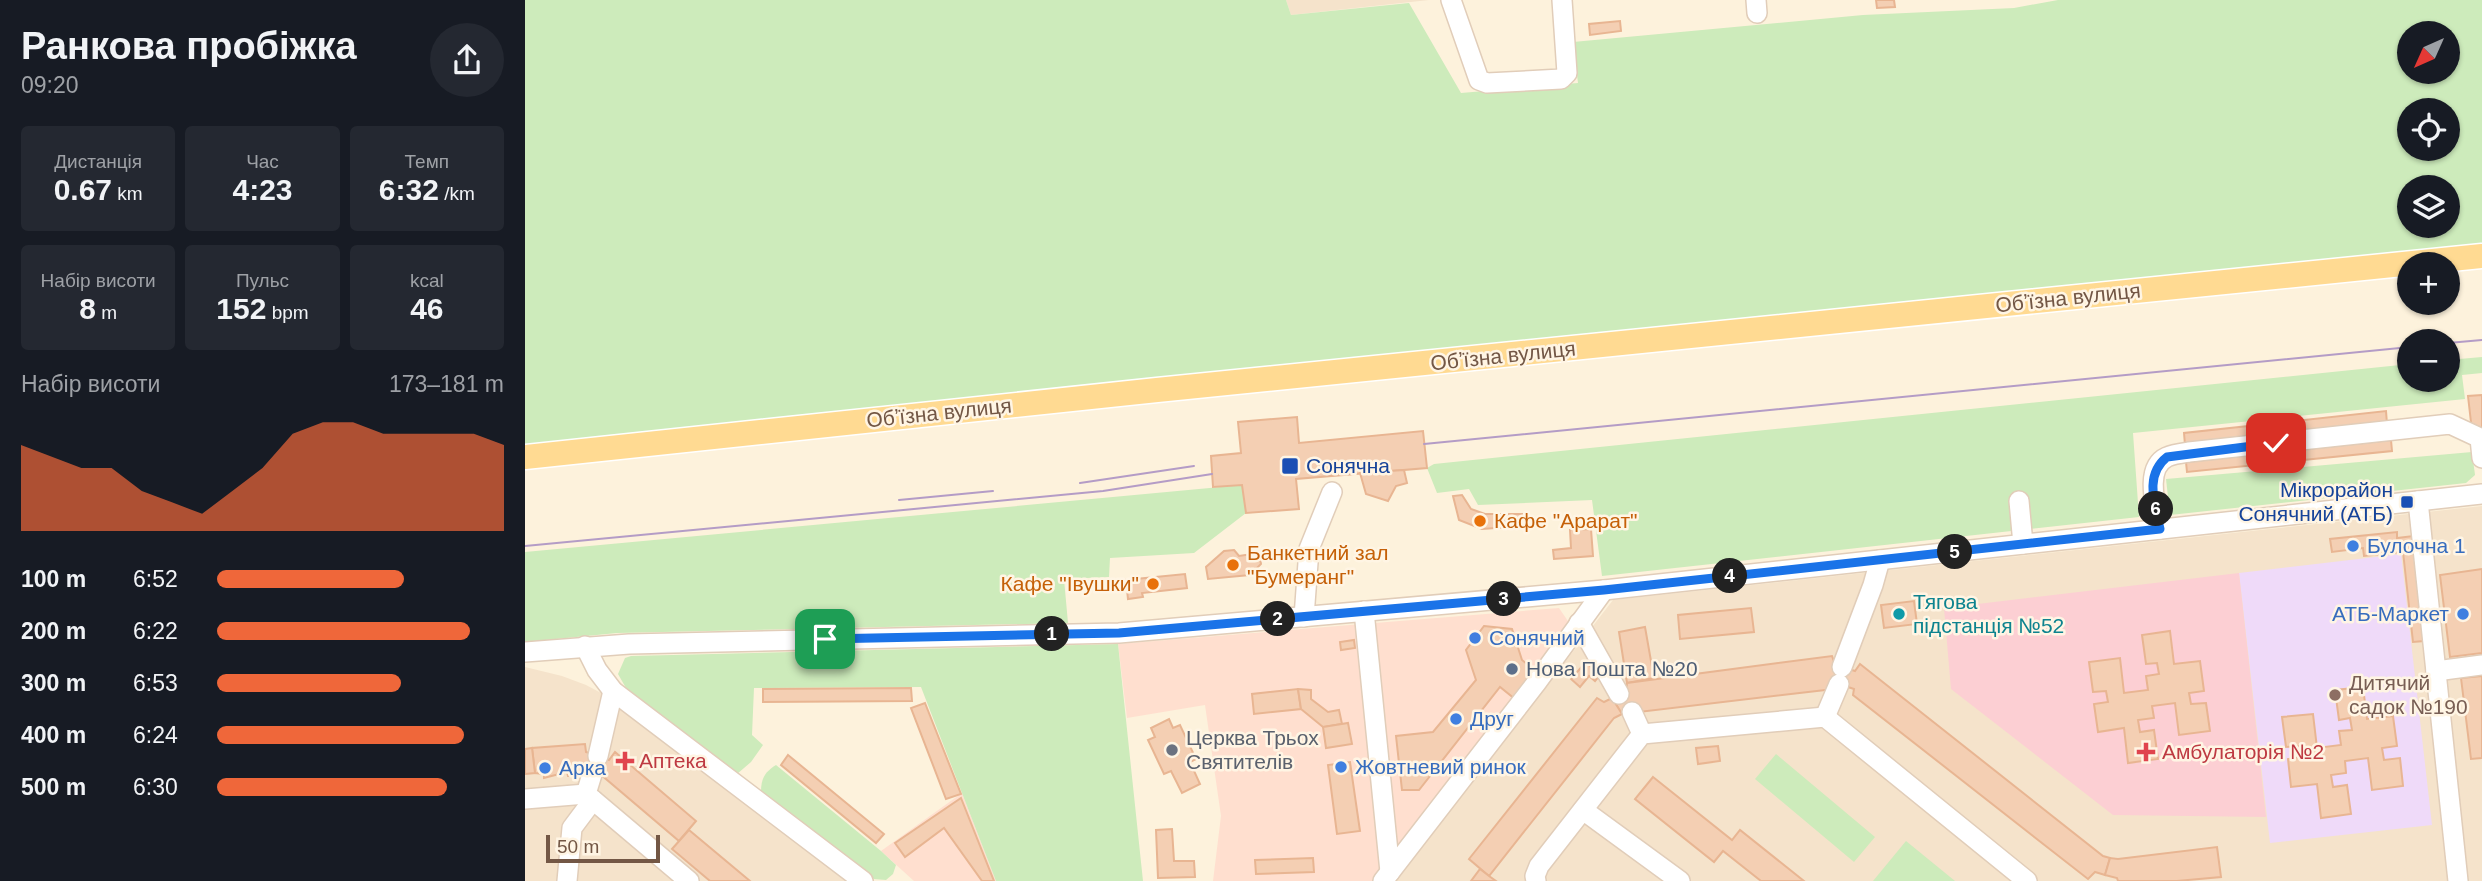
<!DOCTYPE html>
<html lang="uk">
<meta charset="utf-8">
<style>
body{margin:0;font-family:Arial,sans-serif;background:#242831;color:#f1f3f6;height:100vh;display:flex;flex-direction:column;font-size:26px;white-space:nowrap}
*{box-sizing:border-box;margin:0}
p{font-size:23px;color:#9ea1a6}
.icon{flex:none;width:38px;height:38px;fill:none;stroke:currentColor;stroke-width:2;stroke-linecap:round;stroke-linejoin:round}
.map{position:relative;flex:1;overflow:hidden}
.details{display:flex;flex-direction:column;background:#171b24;width:525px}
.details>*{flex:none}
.needle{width:46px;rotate:225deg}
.fabs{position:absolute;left:1872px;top:21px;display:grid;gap:14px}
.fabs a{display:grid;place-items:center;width:63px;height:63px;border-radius:50%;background:#171b24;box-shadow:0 2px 5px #0004;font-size:35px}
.scale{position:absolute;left:21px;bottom:18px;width:114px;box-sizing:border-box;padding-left:7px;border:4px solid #735745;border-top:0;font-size:19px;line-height:24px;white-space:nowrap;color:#735745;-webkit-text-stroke:5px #fff5e4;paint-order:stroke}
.pin{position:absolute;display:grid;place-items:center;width:60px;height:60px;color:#fff;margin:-30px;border-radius:14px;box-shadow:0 4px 10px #0006}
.km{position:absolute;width:35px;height:35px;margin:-18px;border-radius:50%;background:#222;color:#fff;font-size:19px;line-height:35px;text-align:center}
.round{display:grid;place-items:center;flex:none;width:74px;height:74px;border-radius:37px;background:#242831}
.head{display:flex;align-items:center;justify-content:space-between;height:119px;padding:0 21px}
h1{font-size:38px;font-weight:600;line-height:52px}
.stats{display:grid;grid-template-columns:repeat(3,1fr);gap:10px;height:119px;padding:7px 21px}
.stats div{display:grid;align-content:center;border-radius:7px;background:#242831;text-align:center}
.stats b{font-size:30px;font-weight:600}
.stats small{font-size:19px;font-weight:400}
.stats p{font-size:19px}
.chart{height:196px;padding:14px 21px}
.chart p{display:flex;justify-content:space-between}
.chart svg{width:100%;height:126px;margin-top:7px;fill:#ef673a;opacity:.7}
ul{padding:0 21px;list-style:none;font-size:23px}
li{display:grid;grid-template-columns:112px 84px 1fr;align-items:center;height:52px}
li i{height:18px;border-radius:9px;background:#ef673a}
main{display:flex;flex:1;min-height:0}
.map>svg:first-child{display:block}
.residential{fill:#f5e3cb}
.commercial{fill:#ffdfcf}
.education{fill:#efdaf9}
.medical{fill:#fccfd3}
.green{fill:#cdebbb;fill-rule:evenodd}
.building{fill:#f4cfb3;stroke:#e8b592;stroke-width:2}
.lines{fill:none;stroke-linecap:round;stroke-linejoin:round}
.minor-casing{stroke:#e1cdb9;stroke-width:22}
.major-casing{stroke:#fff;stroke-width:27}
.minor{stroke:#fff;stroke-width:19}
.major{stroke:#ffda92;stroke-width:24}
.tram{stroke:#b49cc6;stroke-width:2}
.route-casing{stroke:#fff;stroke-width:14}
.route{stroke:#1a73e8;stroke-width:9}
.transit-dot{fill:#1a4fb4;stroke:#fff5e4;stroke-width:2.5}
.food-dot{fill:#e8710a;stroke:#fff5e4;stroke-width:2.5}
.shop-dot{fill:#3f7fe0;stroke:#fff5e4;stroke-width:2.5}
.culture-dot{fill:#0f9aa8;stroke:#fff5e4;stroke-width:2.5}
.service-dot{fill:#5c6f8a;stroke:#fff5e4;stroke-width:2.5}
.education-dot{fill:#8d6e63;stroke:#fff5e4;stroke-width:2.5}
.worship-dot{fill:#6b7280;stroke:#fff5e4;stroke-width:2.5}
.health-dot{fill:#e0444e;stroke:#fff5e4;stroke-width:2.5}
.labels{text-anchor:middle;stroke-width:5;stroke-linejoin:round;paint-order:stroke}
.street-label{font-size:21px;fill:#735745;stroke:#fff5e4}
.transit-label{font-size:21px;fill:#164399;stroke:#fff5e4;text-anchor:start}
.food-label{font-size:21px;fill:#c56008;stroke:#fff5e4;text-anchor:start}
.shop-label{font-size:21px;fill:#366cbe;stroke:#fff5e4;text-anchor:start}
.culture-label{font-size:21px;fill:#0d838f;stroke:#fff5e4;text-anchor:start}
.service-label{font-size:21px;fill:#4e5e75;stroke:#fff5e4;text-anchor:start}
.education-label{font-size:21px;fill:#785e54;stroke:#fff5e4;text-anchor:start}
.worship-label{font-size:21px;fill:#5b616d;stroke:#fff5e4;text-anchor:start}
.health-label{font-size:21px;fill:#be3a42;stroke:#fff5e4;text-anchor:start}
</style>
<main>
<section class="details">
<div class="head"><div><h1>Ранкова пробіжка</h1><p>09:20</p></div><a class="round"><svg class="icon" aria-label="share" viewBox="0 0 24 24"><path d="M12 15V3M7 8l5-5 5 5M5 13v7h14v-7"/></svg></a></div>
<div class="stats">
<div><p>Дистанція</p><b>0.67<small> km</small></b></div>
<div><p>Час</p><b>4:23</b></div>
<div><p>Темп</p><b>6:32<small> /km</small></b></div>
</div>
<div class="stats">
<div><p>Набір висоти</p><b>8<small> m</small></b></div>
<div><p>Пульс</p><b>152<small> bpm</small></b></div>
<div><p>kcal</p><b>46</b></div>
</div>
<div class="chart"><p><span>Набір висоти</span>173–181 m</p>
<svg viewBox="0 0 160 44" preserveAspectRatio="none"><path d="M0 44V14L10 18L20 22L30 22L40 30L50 34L60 38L70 30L80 22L90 10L100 6L110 6L120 10L130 10L140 10L150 10L160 14V44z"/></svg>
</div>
<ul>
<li><b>100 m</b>6:52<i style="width:65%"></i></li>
<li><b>200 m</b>6:22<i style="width:88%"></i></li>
<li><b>300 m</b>6:53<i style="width:64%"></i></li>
<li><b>400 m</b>6:24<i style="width:86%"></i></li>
<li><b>500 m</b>6:30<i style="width:80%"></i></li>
</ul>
</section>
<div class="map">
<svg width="1957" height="881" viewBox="0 0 1957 881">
<rect width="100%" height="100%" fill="#fdf2dc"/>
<g class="residential">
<path d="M761 0H904L766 15Z"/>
<path d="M1957 506V881H870L1088 600Z"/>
<path d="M0 667 37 676 61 685 78 694 325 881H0Z"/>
</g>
<g class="commercial">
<path d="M1034 608 1047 627 854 881H688L696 816 680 705 602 718 593 644Z"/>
<path d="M437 793 471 881H389L356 851Z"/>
</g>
<path class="education" d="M1876 554 1907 825 1745 843 1714 573Z"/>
<path class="medical" d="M1714 573 1741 817 1588 815 1426 689 1419 608Z"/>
<g class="green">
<path d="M0 0H761L766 15 884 3 936 93 1053 83 1048 42 1338 15 1489 8 1533 0H1957V256L0 457ZM1885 33H1923V72H1885ZM1885 110H1923V149H1885ZM1885 187H1923V226H1885Z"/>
<path d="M1957 357V373L1937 375 1940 399 1608 433 1614 517 1077 576 1067 500 953 505 944 489 912 493 902 468 909 464 1885 364V380H1923V360Z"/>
<path d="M1947 452 1950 475 1941 483 1645 515 1641 479Z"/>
<path d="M717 485 721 513 669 553 585 558 584 577 539 579 543 623 92 633 0 642V552Z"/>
<path d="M593 644 618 881H471L396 687 229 688 227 735 238 745 226 762 212 774 105 695 93 674 100 658 106 656Z"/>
<path d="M1251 754 1350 837 1329 862 1230 779Z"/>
<path d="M251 765 356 851 371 865 368 874 361 880 349 879 239 796 236 792C236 778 240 772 251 765Z"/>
<path d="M1381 841 1430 881H1348Z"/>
</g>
<g class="building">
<path d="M1351 0H1369L1370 7 1352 8Z"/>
<path d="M1095 21 1096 31 1065 35 1064 24Z"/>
<path d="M1957 395V430L1947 431 1943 396Z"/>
<path d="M1861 411 1862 424 1660 445 1659 433Z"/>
<path d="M772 417 774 443 898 431 902 468 771 479 774 509 721 513 717 485 688 487 686 456 716 453 713 422Z"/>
<path d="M1866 440 1867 451 1662 472 1661 462Z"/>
<path d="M879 470 882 483 871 486 863 501 841 494 835 473Z"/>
<path d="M937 495 946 509 960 514H997L998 526 957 529 934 520 928 496Z"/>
<path d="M1066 529 1068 556 1029 559 1028 550 1046 548 1045 530Z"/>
<path d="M1872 532V538L1888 536 1899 641 1888 642 1878 552 1839 556 1838 548 1807 552 1805 539Z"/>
<path d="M709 550 714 556 734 553 736 564 725 575 683 579 681 567 699 551Z"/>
<path d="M1957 569V653L1925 657 1915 575Z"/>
<path d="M660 574 662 588 617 593 618 597 603 599 601 580Z"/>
<path d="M1389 601 1392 624 1359 628 1356 605Z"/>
<path d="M1226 608 1229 632 1155 639 1153 615Z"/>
<path d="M959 626 987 629 997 660 1012 672 990 699 975 687 894 790H877L871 736 908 732 951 680 941 650Z"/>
<path d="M1120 627 1129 678 1102 683 1094 632Z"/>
<path d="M1645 631 1649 664 1675 661 1679 691 1664 693 1666 704 1681 703 1685 731 1654 735 1650 703 1627 706 1629 718 1613 720 1615 732 1629 730 1633 759 1603 763 1599 728 1573 732 1569 704 1583 702 1581 691 1568 692 1564 662 1595 658 1599 693 1623 690 1621 676 1634 674 1632 663 1621 664 1617 635Z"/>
<path d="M829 640 830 648 816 650 815 642Z"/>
<path d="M1307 656 1317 685 1309 689 1097 714 1087 698 1101 690 1102 683Z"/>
<path d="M1061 662 1075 675 1070 681 1064 676 1055 687 1046 679Z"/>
<path d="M1335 664 1578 856 1585 858 1580 875 1570 872 1563 879 1328 695 1329 689 1317 685 1321 668 1330 671Z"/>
<path d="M1957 676V758L1946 759 1936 678Z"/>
<path d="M1838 687 1842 719 1868 716 1872 746 1857 748 1859 760 1875 758 1878 786 1847 790 1843 758 1820 761 1821 773 1806 775 1808 787 1822 785 1826 814 1796 818 1792 784 1766 787 1763 759 1775 757 1774 746 1761 747 1757 717 1788 714 1792 748 1816 745 1814 731 1827 730 1825 718 1814 720 1810 690Z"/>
<path d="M386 688 387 701 238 702V689Z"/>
<path d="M773 689 776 709 729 714 727 694Z"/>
<path d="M773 689 786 690V699L803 712 814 710 817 724 798 727 776 709Z"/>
<path d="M1072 698 1079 702 1087 698 1097 714 1089 718 964 876 944 859Z"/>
<path d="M400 703 436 794 421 799 386 708Z"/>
<path d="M644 719 648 728 655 725 671 759 665 762 675 784 657 793 646 771 639 774 623 740 630 737 626 728Z"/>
<path d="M823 723 827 744 801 748 798 727Z"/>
<path d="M60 744 61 752 84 760 90 752 171 821 154 841 75 774 56 770V775L43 776 42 772 19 778V774L10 773 7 748Z"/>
<path d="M1193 746 1195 761 1173 764 1171 748Z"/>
<path d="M7 748 10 773 0 774V749Z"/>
<path d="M263 755 359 834 351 843 256 765Z"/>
<path d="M825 762 835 831 812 834 803 765Z"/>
<path d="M1128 777 1207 840 1215 830 1279 881H1236L1198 851 1189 862 1110 799Z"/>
<path d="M436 798 469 881H457L419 828 380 857 370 843Z"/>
<path d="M647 829 649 861H669L670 877 633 878 631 830Z"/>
<path d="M164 830 225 881H185L147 849Z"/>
<path d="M1692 847 1696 877 1652 881H1593L1592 878 1580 875 1585 858 1593 859Z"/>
<path d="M788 858 789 872 731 874 730 860Z"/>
<path d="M955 869 964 876 971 881H946Z"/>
</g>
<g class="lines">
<defs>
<g id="minor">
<path d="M926 0 954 80 962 83 1036 79 1042 73 1037 0"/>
<path d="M1231 0 1232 13"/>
<path d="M1494 501 1498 544"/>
<path d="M1893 501 1933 881"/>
<path d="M1635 529C1632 510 1618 468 1642 457 1648 454 1657 453 1664 452L1925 424 1955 438 1957 458"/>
<path d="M839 611 865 872"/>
<path d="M779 617 784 549 807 492"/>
<path d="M1054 623 1094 694"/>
<path d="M60 646 72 670 88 691 338 881"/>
<path d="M0 652 104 644 594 633 1079 590 1957 494"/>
<path d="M1317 667 1348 585 1355 560"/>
<path d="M1911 671 1957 665"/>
<path d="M1107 712 1117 734"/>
<path d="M1300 717 1314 684"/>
<path d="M73 756 88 691"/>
<path d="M68 771 61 794 164 881"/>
<path d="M0 799 61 794"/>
<path d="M1058 810 1155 881"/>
<path d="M42 881 47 828 68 800"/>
<path d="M858 881 1012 682 1079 590"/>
<path d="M1011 881 1010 876 1014 866 1117 734 1300 717 1502 881"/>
</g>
<path id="major" d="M0 457 632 390 1957 256"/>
</defs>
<use href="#minor" class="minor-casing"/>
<use href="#major" class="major-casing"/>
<use href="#minor" class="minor"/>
<use href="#major" class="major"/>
<g class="tram">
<path d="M1923 343 1957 340"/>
<path d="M899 444 1885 347"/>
<path d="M555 483 669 466"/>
<path d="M374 500 468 491"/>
<path d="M0 546 578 491 687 474"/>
</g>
</g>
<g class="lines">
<defs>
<path id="route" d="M300 639 594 633 1079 590 1635 529C1630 504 1619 475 1642 457L1751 443"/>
</defs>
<use href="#route" class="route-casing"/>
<use href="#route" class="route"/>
</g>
<g class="transit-dot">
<rect x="756" y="457" width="18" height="18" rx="3.5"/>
<rect x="1875" y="495" width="14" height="14" rx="3.5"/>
</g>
<g class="food-dot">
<circle cx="955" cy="521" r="7"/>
<circle cx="708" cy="565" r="7"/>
<circle cx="628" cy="584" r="7"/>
</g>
<g class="shop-dot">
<circle cx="1828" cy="546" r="7"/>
<circle cx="1938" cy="614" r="7"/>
<circle cx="950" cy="638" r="7"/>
<circle cx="931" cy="719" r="7"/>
<circle cx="816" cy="767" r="7"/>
<circle cx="20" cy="768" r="7"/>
</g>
<circle class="culture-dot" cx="1374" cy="614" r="7"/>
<circle class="service-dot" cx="987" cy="669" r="7"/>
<circle class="education-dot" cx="1810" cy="695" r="7"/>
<circle class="worship-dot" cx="647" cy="750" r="7"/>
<g class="health-dot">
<path d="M1617.5 741.5h7v7h7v7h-7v7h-7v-7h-7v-7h7z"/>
<path d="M96.5 750.5h7v7h7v7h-7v7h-7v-7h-7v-7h7z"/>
</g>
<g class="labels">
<g class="street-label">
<text transform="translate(1543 298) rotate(-6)" y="7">Обʼїзна вулиця</text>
<text transform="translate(978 356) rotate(-6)" y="7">Обʼїзна вулиця</text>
<text transform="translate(414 413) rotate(-6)" y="7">Обʼїзна вулиця</text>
</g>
<g class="transit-label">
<text x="781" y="473">Сонячна</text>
<text x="1868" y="497" text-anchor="end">Мікрорайон<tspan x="1868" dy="24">Сонячний (АТБ)</tspan></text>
</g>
<g class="food-label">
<text x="969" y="528">Кафе "Арарат"</text>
<text x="722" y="560">Банкетний зал<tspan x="722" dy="24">"Бумеранг"</tspan></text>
<text x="614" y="591" text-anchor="end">Кафе "Івушки"</text>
</g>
<g class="shop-label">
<text x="1842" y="553">Булочна 1</text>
<text x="1924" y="621" text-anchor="end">АТБ-Маркет</text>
<text x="964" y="645">Сонячний</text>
<text x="945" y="726">Друг</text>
<text x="830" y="774">Жовтневий ринок</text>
<text x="34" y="775">Арка</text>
</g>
<g class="culture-label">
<text x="1388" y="609">Тягова<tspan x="1388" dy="24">підстанція №52</tspan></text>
</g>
<g class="service-label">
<text x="1001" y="676">Нова Пошта №20</text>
</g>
<g class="education-label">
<text x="1824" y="690">Дитячий<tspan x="1824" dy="24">садок №190</tspan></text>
</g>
<g class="worship-label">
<text x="661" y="745">Церква Трьох<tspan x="661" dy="24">Святителів</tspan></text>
</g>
<g class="health-label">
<text x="1637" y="759">Амбулаторія №2</text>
<text x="114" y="768">Аптека</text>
</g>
</g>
</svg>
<div class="fabs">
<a><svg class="needle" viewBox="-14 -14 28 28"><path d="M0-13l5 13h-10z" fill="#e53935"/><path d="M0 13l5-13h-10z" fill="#9ea1a6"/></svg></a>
<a><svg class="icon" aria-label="locate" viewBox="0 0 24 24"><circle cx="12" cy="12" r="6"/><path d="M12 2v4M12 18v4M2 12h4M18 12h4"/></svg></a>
<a><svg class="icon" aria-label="layers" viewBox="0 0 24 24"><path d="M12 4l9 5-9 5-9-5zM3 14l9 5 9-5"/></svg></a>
<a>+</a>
<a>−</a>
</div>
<div class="scale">50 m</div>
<div class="pin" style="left:300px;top:639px;background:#1e9e55"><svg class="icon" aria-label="arrive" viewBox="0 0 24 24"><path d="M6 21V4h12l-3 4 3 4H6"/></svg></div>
<div class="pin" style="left:1751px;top:443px;background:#d93025"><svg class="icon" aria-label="check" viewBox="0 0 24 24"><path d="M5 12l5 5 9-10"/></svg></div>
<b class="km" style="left:527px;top:634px">1</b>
<b class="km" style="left:753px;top:619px">2</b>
<b class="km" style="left:979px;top:599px">3</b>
<b class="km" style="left:1205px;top:576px">4</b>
<b class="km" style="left:1430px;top:552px">5</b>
<b class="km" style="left:1631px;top:509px">6</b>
</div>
</main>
